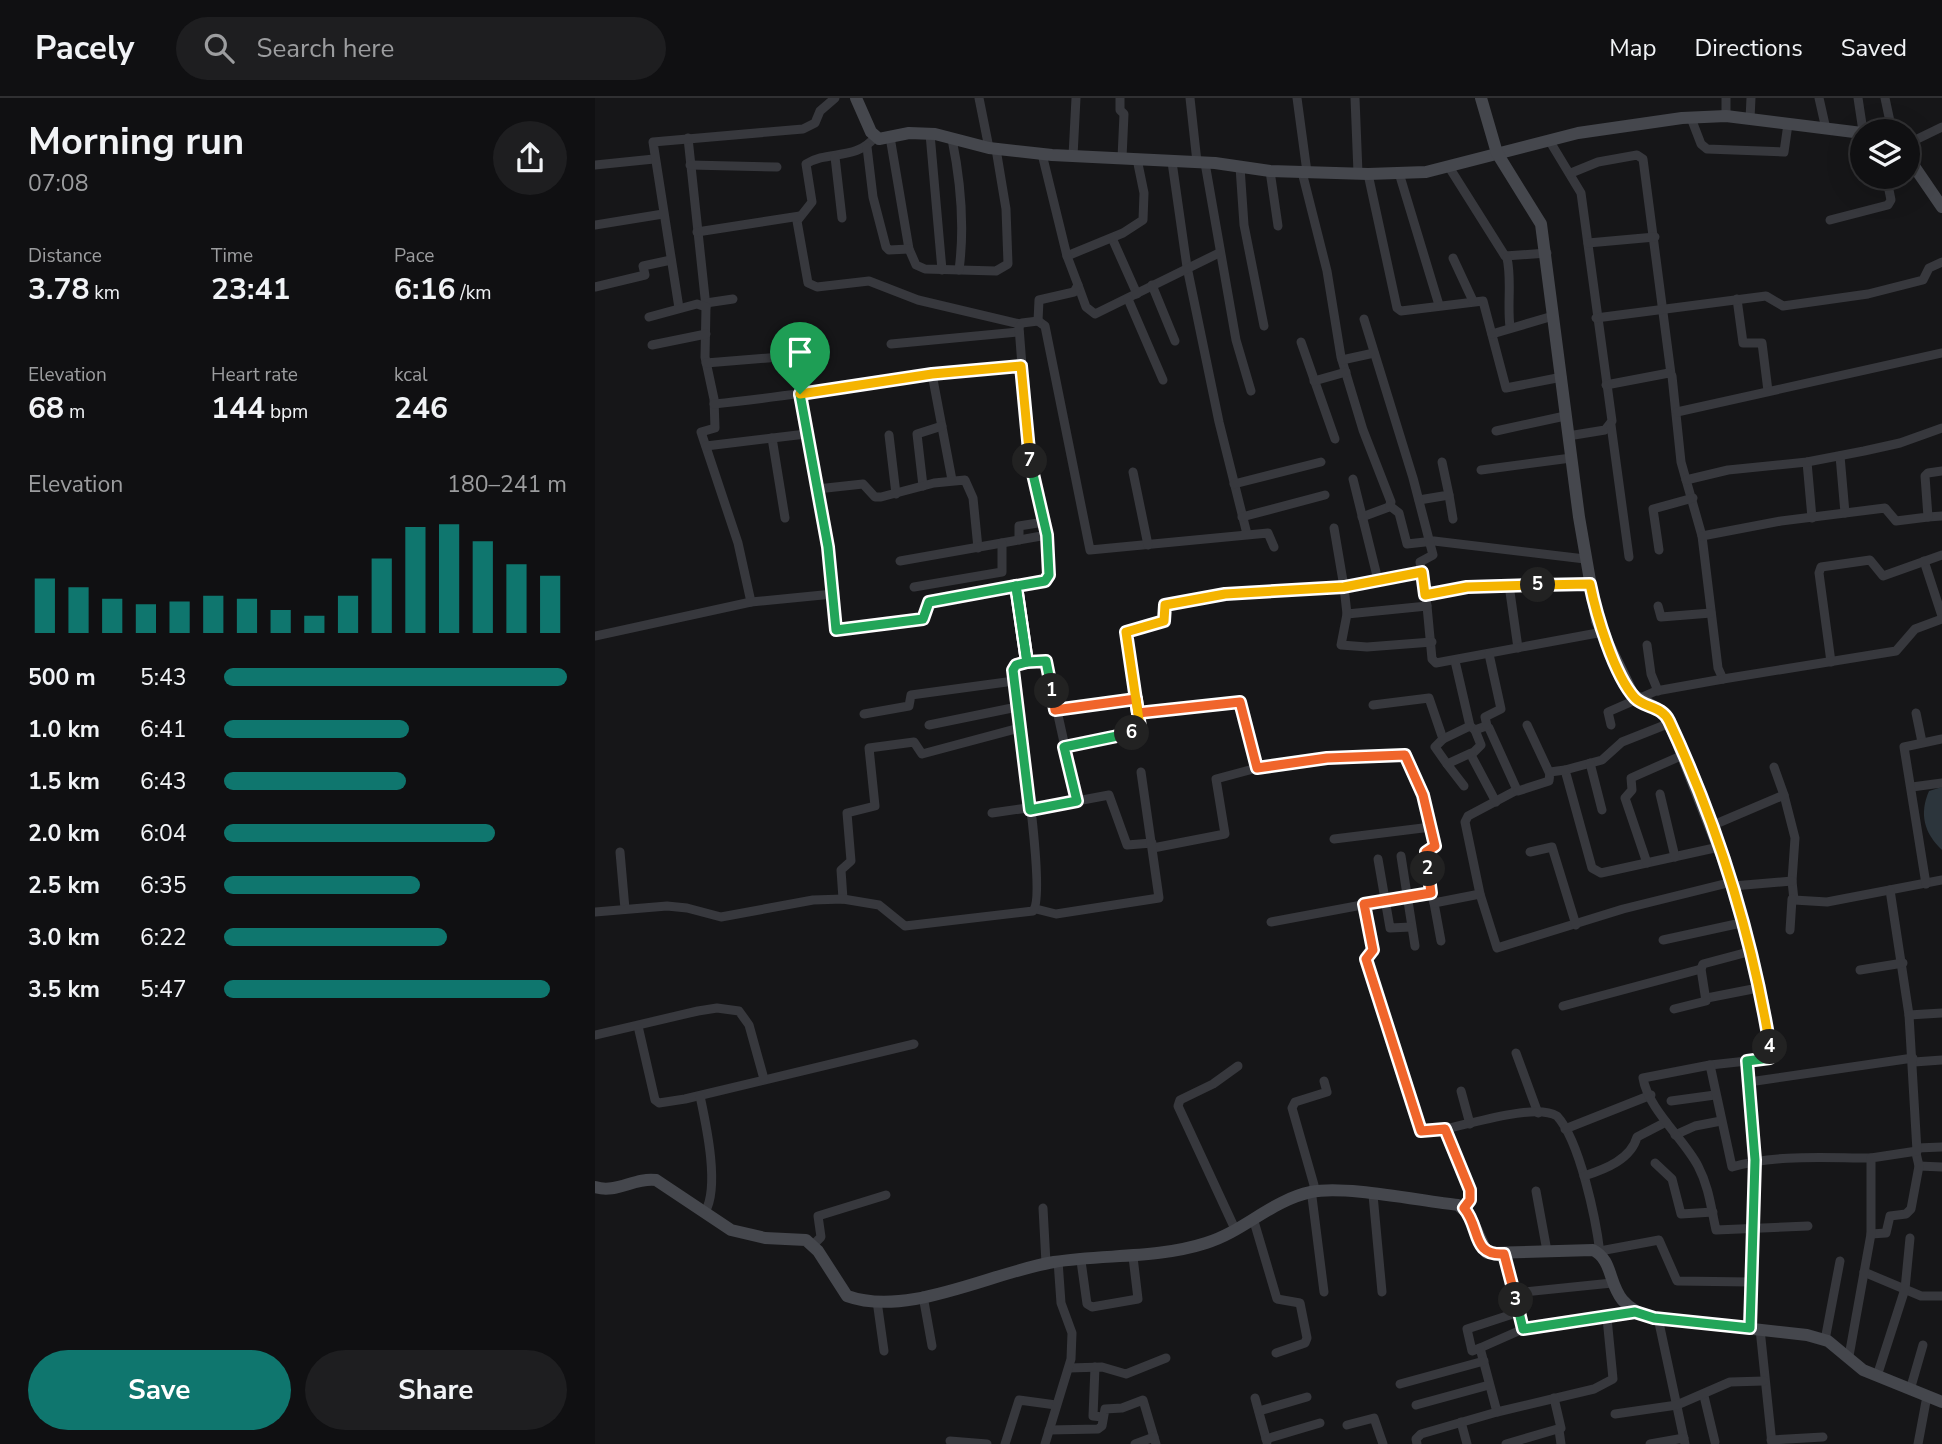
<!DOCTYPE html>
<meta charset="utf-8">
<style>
body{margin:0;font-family:"Nunito Sans",sans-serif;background:#1e1e20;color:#f1f3f6;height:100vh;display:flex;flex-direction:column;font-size:26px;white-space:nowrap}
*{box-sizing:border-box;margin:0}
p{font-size:23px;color:#9c9d9f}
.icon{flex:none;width:38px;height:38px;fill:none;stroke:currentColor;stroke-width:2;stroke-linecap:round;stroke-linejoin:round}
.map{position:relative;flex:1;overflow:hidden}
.details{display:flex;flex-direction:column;background:#101012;width:595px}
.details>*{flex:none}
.buttons{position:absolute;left:1255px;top:21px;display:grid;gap:14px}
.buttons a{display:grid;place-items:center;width:70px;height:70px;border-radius:50%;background:#101012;box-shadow:0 7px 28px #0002,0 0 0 2px #303032;font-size:35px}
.pin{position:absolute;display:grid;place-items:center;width:60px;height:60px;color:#fff;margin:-72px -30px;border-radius:50% 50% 50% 0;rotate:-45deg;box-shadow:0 0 7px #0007}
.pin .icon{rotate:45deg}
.km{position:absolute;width:35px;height:35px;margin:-18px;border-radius:50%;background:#222;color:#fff;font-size:19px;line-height:35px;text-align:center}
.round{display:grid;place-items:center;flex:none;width:74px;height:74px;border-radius:37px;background:#1e1e20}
.overview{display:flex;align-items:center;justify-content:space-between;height:119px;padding:0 28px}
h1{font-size:38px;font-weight:700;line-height:52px}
.metrics{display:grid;grid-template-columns:repeat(3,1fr);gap:10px;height:119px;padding:7px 28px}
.metrics div{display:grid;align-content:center}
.metrics b{font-size:30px;font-weight:700}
.metrics small{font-size:19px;font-weight:400}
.metrics p{font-size:19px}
.chart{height:196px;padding:14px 28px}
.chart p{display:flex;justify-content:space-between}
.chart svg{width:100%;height:126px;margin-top:7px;stroke:#0f766e;stroke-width:6}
.primary-button{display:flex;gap:14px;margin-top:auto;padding:14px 28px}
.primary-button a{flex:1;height:80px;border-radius:42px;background:#0f766e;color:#fff;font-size:28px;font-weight:700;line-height:80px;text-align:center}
.primary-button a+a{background:#1e1e20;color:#f1f3f6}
ul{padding:0 28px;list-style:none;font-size:23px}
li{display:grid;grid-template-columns:112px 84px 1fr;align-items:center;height:52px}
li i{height:18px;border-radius:9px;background:#0f766e}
header{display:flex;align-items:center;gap:42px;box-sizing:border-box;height:98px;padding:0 35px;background:#101012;border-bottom:2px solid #303032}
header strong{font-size:33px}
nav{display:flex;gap:38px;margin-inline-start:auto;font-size:24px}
.search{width:490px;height:63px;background:#1e1e20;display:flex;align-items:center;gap:18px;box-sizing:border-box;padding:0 24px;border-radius:38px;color:#9c9d9f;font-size:26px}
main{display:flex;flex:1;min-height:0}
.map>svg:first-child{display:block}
.water{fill:#2c353c}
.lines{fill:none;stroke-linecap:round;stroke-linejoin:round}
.street{stroke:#37383d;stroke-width:9}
.secondary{stroke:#45474d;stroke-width:12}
.split-1-casing{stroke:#fff;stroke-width:14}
.split-2-casing{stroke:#fff;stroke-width:14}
.split-3-casing{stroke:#fff;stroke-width:14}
.split-4-casing{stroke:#fff;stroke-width:14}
.split-5-casing{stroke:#fff;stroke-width:14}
.split-6-casing{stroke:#fff;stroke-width:14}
.split-7-casing{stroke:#fff;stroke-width:14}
.split-8-casing{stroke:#fff;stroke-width:14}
.split-1{stroke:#22a559;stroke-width:9}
.split-2{stroke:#f0652b;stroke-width:9}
.split-3{stroke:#f0652b;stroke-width:9}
.split-4{stroke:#22a559;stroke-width:9}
.split-5{stroke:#f5b400;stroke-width:9}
.split-6{stroke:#f5b400;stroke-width:9}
.split-7{stroke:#22a559;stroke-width:9}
.split-8{stroke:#f5b400;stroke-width:9}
</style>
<header>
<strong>Pacely</strong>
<div class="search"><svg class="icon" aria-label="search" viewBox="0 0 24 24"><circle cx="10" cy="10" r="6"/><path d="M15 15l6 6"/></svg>Search here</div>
<nav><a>Map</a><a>Directions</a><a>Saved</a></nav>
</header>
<main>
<section class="details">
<div class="overview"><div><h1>Morning run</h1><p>07:08</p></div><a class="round"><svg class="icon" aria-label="share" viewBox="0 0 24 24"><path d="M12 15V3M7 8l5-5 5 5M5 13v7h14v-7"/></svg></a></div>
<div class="metrics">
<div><p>Distance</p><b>3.78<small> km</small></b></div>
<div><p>Time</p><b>23:41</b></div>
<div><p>Pace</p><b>6:16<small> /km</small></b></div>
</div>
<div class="metrics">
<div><p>Elevation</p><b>68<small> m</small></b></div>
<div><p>Heart rate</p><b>144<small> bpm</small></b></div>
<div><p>kcal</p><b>246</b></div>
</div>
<div class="chart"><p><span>Elevation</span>180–241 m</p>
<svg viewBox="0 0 160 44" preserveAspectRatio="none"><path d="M5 44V25M15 44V28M25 44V32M35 44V34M45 44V33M55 44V31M65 44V32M75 44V36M85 44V38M95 44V31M105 44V18M115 44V7M125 44V6M135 44V12M145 44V20M155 44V24"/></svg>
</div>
<ul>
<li><b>500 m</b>5:43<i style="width:100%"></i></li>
<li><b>1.0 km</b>6:41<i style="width:54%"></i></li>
<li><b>1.5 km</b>6:43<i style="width:53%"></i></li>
<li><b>2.0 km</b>6:04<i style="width:79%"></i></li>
<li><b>2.5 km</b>6:35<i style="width:57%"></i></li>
<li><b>3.0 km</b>6:22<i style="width:65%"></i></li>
<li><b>3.5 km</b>5:47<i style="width:95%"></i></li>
</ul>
<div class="primary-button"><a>Save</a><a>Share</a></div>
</section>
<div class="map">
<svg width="1347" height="1346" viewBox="0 0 1347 1346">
<rect width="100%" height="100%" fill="#161618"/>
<path class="water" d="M1347 689V752C1329 735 1324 716 1334 693Z"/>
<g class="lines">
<g class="street">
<path d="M384 0 394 50"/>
<path d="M525 0V12L529 16 527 60"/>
<path d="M595 0 602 64"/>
<path d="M702 0 712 74"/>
<path d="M760 0 763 75"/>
<path d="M1131 0V18"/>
<path d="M1224 0 1231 31"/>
<path d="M1263 0 1268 33"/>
<path d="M1290 0 1297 33"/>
<path d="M1096 20 1106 46 1112 51 1189 54 1193 26"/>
<path d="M1155 21 1156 0"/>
<path d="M335 36 347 172"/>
<path d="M280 39C261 63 233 52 211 66L217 104 202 123 213 185 222 189 274 183 323 202 425 226"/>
<path d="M295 39 314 151 321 167 330 171 401 173 413 166 411 111 401 51"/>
<path d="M93 40 111 209"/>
<path d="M357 41C366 85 370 127 364 172"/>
<path d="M954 42 986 95 1017 323 1010 332 973 338"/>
<path d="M1312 46 1347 29"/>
<path d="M272 49 278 99 291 149 294 152 314 151"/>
<path d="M478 58 481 0"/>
<path d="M240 59 247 120"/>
<path d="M577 64 592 169 624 324 652 436"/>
<path d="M610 65 641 242 656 293"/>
<path d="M0 67 59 61"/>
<path d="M95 67 182 69"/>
<path d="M645 69 649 127 669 228"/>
<path d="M854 69 910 158 952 155"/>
<path d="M675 73 683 128"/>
<path d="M707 74 732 173 746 259 768 332 796 404 794 409 767 419"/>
<path d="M804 75 844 207"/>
<path d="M976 75 1003 64 1042 57 1048 61 1076 276"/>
<path d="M773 76 802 210 806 213 888 203 911 290 967 279"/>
<path d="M1235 122 1293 107 1296 102 1293 87 1304 79"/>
<path d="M0 127 68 116"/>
<path d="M102 134 205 118"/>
<path d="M517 140 542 196"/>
<path d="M993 145 1060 139"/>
<path d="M472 158 528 135 548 122 549 95 542 61"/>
<path d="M858 160 878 203"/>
<path d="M912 160C917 182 912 206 915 229"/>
<path d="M483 187 491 209 500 216 624 155"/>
<path d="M557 187 580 243"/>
<path d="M0 189 50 177 48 168 76 162"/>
<path d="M533 201 568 282"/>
<path d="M1142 201 1148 245H1167L1173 293"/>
<path d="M111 205 138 201"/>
<path d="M84 210 58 44 208 31 220 25 225 13 240 0"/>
<path d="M54 219 102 206 111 209 110 259 119 301 120 330 106 334 143 445 156 504"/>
<path d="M1001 220 1171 198 1188 208 1273 196 1328 182 1334 170 1347 164"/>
<path d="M443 223 450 228 495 452 673 435 679 449"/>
<path d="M897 236 958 218"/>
<path d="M706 244 740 341"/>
<path d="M296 246 424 234"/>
<path d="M57 247 111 236"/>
<path d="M747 262 779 255"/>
<path d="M111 265 223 256"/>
<path d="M337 276 357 382"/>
<path d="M719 283 751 274"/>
<path d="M1011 287 1074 275 1077 278 1086 364 1107 438 1123 570 1128 581 1061 593 1013 614 1016 627"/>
<path d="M205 297 233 449 242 532 328 521 334 504 452 482V437L434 358 424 229 427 225 443 223 444 202 479 194 483 187 472 158 447 56"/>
<path d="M119 306C222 295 323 278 426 268"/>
<path d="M1082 314 1347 255"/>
<path d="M1016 327 1034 459"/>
<path d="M901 333 970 318"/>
<path d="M294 337 301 396"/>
<path d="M177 340 190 420"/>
<path d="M111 348 211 336"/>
<path d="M1245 358 1250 415"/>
<path d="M1212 364 1217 420"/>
<path d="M886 372 976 360"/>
<path d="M538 374 553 447"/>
<path d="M758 381 783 482"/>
<path d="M1091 382 1133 372 1212 364 1269 353 1305 345 1347 330"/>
<path d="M639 386 726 364"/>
<path d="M328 388 322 336 347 328"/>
<path d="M222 391 268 386 280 399H286L339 385 370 382 378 400 383 450"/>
<path d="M854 397 858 421"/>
<path d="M824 402 854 397 847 364"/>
<path d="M795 408 804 415 812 446 839 443 990 461"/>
<path d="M647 419 730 397"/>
<path d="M1333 419 1347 418"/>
<path d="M739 430 749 489 827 474"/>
<path d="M1107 438 1186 423 1290 410 1301 423 1333 419 1330 378 1333 375 1347 373"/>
<path d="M424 442V428L449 424"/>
<path d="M1064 452 1058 411 1098 400"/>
<path d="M305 463 452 437"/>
<path d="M1329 463 1347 518"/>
<path d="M914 487 995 486"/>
<path d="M319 489 407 474V445"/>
<path d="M421 489 432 564"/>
<path d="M830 497 863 490 914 487 923 550"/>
<path d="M832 508 837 561 841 565 1008 534"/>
<path d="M1063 508 1066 519 1116 515"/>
<path d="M752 516 832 508 825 464 838 457 818 380 769 221"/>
<path d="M0 538 156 504 238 496"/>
<path d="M1052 547 1056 576 1063 593"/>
<path d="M860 563 875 628 880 632 891 628 894 630 922 692 873 718 870 724 885 796 902 850 1028 811 1137 784"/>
<path d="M1236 564 1224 475 1226 469 1275 462 1288 478 1347 457"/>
<path d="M1128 581 1301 553 1320 531 1347 521"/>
<path d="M778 607 834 600 848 641 840 649 852 666"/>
<path d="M460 612 541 601"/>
<path d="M543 615 645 604 662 670 731 660 812 659 828 697 836 729 739 741"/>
<path d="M1321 615 1327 644"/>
<path d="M269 616 314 608 316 597 419 583 421 567 451 563 482 703 397 715"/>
<path d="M1075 625 1027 644 1007 662 970 672 997 770 1006 775 1124 749"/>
<path d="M334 627 422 609"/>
<path d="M932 627 954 674"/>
<path d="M892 628 890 619 906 611 894 556"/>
<path d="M880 632 886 647 876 657 901 704"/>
<path d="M848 641 875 628"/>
<path d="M469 649 544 633 531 534 570 523V507L630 496 749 489 752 516 746 547 772 549 837 544"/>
<path d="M995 665 1007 712"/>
<path d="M869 688 852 666 876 655"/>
<path d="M1317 689 1347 685"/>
<path d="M923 693 954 683 955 674 970 672"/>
<path d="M1065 696 1080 759"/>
<path d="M1189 697 1200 740 1197 783 1199 802 1232 804 1347 782"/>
<path d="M482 703 514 697 532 747 557 745"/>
<path d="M1116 728 1189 697 1179 669"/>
<path d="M558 750 630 736 621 681 662 670"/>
<path d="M25 754 30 811"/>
<path d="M935 754 957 749 981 827"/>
<path d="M806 758 820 848"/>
<path d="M783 761 795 830 816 829"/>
<path d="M1052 765 1030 700 1037 692 1036 680 1088 657"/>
<path d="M1331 786 1309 649 1347 641"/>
<path d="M1138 788 1197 783"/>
<path d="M1295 792 1314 917"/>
<path d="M836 795 831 756 840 748 836 729"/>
<path d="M248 801 246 772 256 763 252 715 280 708 274 650 319 644 327 656 424 630"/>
<path d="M839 805 846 843"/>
<path d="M769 806 778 852 771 861 826 1033 850 1031 875 1092V1102L869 1110"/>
<path d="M441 811 461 816 564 800 546 674"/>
<path d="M0 814 72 808 92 810 126 819 218 802 248 801 284 807 310 828 438 813C452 798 423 615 419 583"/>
<path d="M676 824 831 795 837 797 839 805 885 796"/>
<path d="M1195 832 1197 801"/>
<path d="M1068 842 1146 825"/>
<path d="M1265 872 1308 865"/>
<path d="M1112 900 1163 890"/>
<path d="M968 908 1106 871"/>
<path d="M1079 911 1111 903 1106 871 1108 866 1153 854"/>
<path d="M43 928 60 1002 64 1005 90 1001 319 946"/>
<path d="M0 937 103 913 122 910 144 913 154 927 169 981"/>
<path d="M921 955 943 1015"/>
<path d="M1319 964 1347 962"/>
<path d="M1115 967 1152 963"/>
<path d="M1154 984 1318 960"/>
<path d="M866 993 875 1026"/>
<path d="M105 998C111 1026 125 1089 110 1114"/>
<path d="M1076 1003 1120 997"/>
<path d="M850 1031C876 1026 940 1005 962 1018 985 1043 1001 1122 1005 1155"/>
<path d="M970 1031 1056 997"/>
<path d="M1080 1037 1100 1028 1126 1023"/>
<path d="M1322 1050 1347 1049"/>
<path d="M1060 1065 1077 1081 1086 1116 1118 1114"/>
<path d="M1324 1068 1347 1069"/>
<path d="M989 1078C1011 1071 1036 1061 1042 1039L1071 1024"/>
<path d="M941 1093 952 1153"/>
<path d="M778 1097 787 1194"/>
<path d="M448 1110 451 1165"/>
<path d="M658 1120 682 1201 705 1205 712 1240 710 1245 681 1255"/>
<path d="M1213 1128 1121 1132C1116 1110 1114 1089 1103 1068 1089 1041 1053 1011 1048 980L1115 967 1137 1069C1182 1056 1230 1060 1276 1060"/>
<path d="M640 1131 583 1008 585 1002 618 986 643 968"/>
<path d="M1276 1136 1291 1135 1295 1118 1311 1116 1316 1111 1324 1068 1321 1055"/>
<path d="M218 1147 226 1139 223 1118 291 1097"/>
<path d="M1005 1153 1064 1142 1082 1183 1156 1184"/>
<path d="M909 1156 928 1231"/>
<path d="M486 1163 492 1206 497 1209 543 1201 538 1159"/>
<path d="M1269 1174 1326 1198H1347"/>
<path d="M729 1194 717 1099 719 1087 697 1010 700 1004 732 994 729 983"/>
<path d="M919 1195 1017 1185"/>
<path d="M328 1198 337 1248"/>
<path d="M282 1203 289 1253"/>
<path d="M1012 1220 1018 1281 999 1291 902 1314 885 1250 928 1231 1040 1214"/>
<path d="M1063 1220 1090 1346"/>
<path d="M1165 1231 1177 1346"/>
<path d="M1230 1242 1245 1163"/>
<path d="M885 1250 877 1253 872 1231 924 1214"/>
<path d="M1254 1258 1276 1136V1060L1322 1053 1314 917 1347 915"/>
<path d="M500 1269 498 1318 508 1319"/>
<path d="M474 1270 507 1269 531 1276 571 1260"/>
<path d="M1282 1278 1310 1191 1315 1140"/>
<path d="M805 1286 889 1263"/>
<path d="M1315 1292 1328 1247"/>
<path d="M1109 1298 1120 1344"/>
<path d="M660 1300 672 1344"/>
<path d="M821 1307 894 1287"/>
<path d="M664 1313 712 1299"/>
<path d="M1020 1316 1082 1307 1135 1284 1169 1283"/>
<path d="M866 1324 872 1346"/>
<path d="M752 1327 779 1320 788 1346"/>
<path d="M454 1332 503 1331 507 1328 510 1311 527 1310 548 1302 561 1346"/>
<path d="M964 1332 966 1346"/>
<path d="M671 1341 725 1325"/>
<path d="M1176 1342 1228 1339"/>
<path d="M355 1343 392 1346"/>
<path d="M410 1346 424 1302 461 1307"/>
<path d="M450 1346 476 1261 477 1235 466 1205 463 1163"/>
<path d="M540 1346 559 1339"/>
<path d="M822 1346 821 1341 826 1336 902 1314"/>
<path d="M911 1346 966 1330 959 1300"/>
<path d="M1055 1346 1089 1340"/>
<path d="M1323 1346 1332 1298"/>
</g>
<g class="secondary">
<path d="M261 0 276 34 284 41 314 35 340 36 394 50 457 57 620 65 675 73 773 76 831 74 983 35 1087 20 1131 18 1267 35"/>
<path d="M886 0 902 55 946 126 984 419 1002 523 1038 597 1067 613 1075 625 1137 784 1168 905 1176 959 1152 963 1160 1062 1155 1230"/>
<path d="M1312 58 1347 109"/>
<path d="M0 1089C21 1096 40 1079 61 1082L136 1132 170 1140 211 1142 223 1153 252 1198C313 1220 397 1174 459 1164 509 1156 561 1161 611 1145 648 1134 677 1102 716 1094 750 1087 825 1103 863 1107L874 1116 892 1155 998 1152C1026 1166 1005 1206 1059 1220L1212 1237 1233 1243 1268 1272 1347 1304"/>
</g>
</g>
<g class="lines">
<defs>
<path id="split-1" d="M205 296 233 449 241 532 328 521 334 504 421 488 432 564 451 563 457 593"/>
<path id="split-2" d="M457 593 460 612 541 601 543 615 645 604 662 670 732 660 810 657 828 697 840 748 831 754 833 771"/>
<path id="split-3" d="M833 771 836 795 769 806 778 852 771 861 826 1033 850 1031 875 1092V1102L869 1110C886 1130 876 1158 909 1156L921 1202"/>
<path id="split-4" d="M921 1202 928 1231 1040 1214 1059 1220 1155 1230 1160 1062 1152 963 1175 960V949"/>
<path id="split-5" d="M943 487 995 486C1001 516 1019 577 1040 600 1050 610 1067 608 1074 623 1122 726 1157 838 1175 949"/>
<path id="split-6" d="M537 635 545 629 531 534 569 523 570 507 630 496 749 489 827 474 830 497 872 489 943 487"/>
<path id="split-7" d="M435 363 452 437 454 477 450 483 421 488 432 564 421 567 418 572 435 712 482 703 469 649 537 635"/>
<path id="split-8" d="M205 296 337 276 426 268 435 363"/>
</defs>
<use href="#split-1" class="split-1-casing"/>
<use href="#split-2" class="split-2-casing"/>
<use href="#split-3" class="split-3-casing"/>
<use href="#split-4" class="split-4-casing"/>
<use href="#split-5" class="split-5-casing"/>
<use href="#split-6" class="split-6-casing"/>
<use href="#split-7" class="split-7-casing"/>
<use href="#split-8" class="split-8-casing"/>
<use href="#split-1" class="split-1"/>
<use href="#split-2" class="split-2"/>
<use href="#split-3" class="split-3"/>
<use href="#split-4" class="split-4"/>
<use href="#split-5" class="split-5"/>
<use href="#split-6" class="split-6"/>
<use href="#split-7" class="split-7"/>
<use href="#split-8" class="split-8"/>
</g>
</svg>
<div class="buttons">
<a><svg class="icon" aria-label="layers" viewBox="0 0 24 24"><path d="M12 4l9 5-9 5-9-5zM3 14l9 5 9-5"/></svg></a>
</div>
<div class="pin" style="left:205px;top:296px;background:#1e9e55"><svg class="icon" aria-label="arrive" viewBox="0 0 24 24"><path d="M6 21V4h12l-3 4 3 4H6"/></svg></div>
<b class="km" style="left:457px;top:593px">1</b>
<b class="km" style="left:833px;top:771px">2</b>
<b class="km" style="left:921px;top:1202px">3</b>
<b class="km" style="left:1175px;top:949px">4</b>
<b class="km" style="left:943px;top:487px">5</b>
<b class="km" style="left:537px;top:635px">6</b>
<b class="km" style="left:435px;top:363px">7</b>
</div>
</main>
